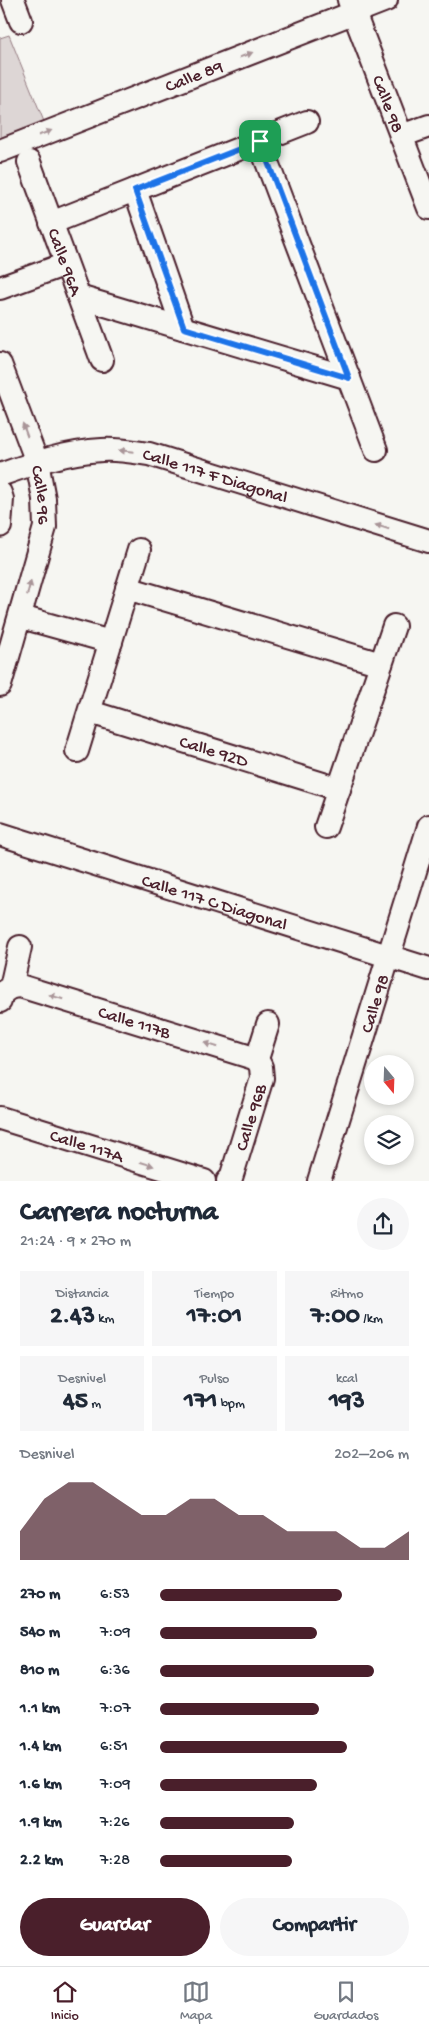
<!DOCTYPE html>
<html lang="es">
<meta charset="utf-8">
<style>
body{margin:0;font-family:"Gochi Hand",sans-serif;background:#f6f6f7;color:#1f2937;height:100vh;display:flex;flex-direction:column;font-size:19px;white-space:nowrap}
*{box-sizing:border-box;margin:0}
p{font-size:16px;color:#747a83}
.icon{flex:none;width:28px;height:28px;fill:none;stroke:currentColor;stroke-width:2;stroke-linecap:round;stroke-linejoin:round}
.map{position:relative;height:1181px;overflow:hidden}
.sheet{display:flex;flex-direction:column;background:#fff;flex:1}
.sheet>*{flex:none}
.needle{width:32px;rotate:161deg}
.tools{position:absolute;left:364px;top:1055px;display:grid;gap:10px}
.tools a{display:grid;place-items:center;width:50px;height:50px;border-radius:50%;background:#fff;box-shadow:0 2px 8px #0003;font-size:25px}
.pin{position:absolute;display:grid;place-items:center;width:42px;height:42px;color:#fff;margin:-21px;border-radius:10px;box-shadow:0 2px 8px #0006}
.round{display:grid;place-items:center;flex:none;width:52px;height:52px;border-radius:26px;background:#f6f6f7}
.overview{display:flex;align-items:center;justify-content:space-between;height:85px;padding:0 20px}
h1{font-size:28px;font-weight:700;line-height:38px}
.metrics{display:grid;grid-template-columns:repeat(3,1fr);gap:8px;height:85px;padding:5px 20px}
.metrics div{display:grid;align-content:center;border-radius:0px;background:#f6f6f7;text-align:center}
.metrics b{font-size:25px;font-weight:700}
.metrics small{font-size:14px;font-weight:400}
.metrics p{font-size:14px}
.chart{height:140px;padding:10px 20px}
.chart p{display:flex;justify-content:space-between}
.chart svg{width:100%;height:90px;margin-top:5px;fill:#4a1f2b;opacity:.7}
.action{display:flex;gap:10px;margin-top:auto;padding:10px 20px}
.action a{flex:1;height:58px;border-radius:30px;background:#4a1f2b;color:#fff;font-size:20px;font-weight:700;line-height:58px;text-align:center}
.action a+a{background:#f6f6f7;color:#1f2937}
ul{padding:0 20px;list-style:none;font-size:16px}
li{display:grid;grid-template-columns:80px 60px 1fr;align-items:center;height:38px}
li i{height:12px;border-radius:6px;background:#4a1f2b}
.dock{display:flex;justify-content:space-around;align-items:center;height:70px;border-top:1px solid #e0e1e3;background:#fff;font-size:14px;color:#747a83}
.dock a{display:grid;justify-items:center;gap:2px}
.dock .on{color:#4a1f2b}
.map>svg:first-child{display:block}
.green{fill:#ddd6d5;stroke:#947a80}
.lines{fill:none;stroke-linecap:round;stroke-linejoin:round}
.minor-casing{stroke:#4a1f2b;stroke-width:26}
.minor{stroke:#f6f6f2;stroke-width:22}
.oneway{fill:#a99598}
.route-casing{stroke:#fff;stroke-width:10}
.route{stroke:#1a73e8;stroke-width:6}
.labels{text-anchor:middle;stroke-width:4;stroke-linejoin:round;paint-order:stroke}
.street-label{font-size:18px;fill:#4a1f2b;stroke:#f6f6f2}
</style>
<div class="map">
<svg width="429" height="1181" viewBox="0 0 429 1181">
<rect width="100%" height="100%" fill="#f6f6f2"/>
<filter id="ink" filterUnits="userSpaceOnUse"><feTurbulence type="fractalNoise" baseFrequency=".02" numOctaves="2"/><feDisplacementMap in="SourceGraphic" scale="10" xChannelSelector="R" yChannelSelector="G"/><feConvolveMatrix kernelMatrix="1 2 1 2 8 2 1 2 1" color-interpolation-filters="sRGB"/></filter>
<g filter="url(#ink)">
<path class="green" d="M9 35 45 124 0 142V38Z"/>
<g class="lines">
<defs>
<g id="minor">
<path d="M13 0 21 21"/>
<path id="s1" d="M349 0 429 208"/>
<path d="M401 136 429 126"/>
<path d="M259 141 376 450"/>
<path id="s2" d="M0 151 386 0"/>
<path id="s3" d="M29 162 102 360"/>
<path d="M135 190 183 328"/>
<path d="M51 223 307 122"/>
<path d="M0 288 66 264"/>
<path d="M79 297 349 378"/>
<path id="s4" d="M0 364 37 462 44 499 45 527 0 685"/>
<path id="s5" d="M0 475C33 463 67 452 102 450 118 449 134 452 149 454L429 541"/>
<path d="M0 493 2 499 0 526"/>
<path d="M127 588 381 664"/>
<path d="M21 617 111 642"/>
<path id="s6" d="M90 712 339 789"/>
<path d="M77 751 139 550"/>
<path d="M326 827 394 626"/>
<path id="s7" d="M0 834 429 969"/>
<path id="s8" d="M11 987 20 986 257 1059"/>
<path d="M0 1001 2 993 11 987 20 947"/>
<path id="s9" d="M0 1118 204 1181"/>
<path id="s10" d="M228 1181 231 1178 262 1078 261 1067 257 1059 268 1024"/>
<path id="s11" d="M319 1181 429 826"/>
</g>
</defs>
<use href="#minor" class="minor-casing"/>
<use href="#minor" class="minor"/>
</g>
<defs><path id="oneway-solid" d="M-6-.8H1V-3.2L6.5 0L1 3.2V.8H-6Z" transform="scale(1.25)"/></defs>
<g class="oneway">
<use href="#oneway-solid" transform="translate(246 55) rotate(-21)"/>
<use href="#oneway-solid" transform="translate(45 133) rotate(-21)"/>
<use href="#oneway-solid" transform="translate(25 430) rotate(-110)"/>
<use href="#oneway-solid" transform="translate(126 451) rotate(-174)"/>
<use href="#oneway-solid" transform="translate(382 527) rotate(-163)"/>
<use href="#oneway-solid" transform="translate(29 588) rotate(-75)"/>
<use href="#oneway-solid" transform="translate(56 997) rotate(-163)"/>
<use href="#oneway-solid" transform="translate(211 1045) rotate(-163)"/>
<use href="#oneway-solid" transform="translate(147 1164) rotate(17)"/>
</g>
</g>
<g class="lines" filter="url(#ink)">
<defs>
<path id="route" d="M260 141 349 378 184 328 135 190Z"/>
</defs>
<use href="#route" class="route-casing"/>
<use href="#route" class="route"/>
</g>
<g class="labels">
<g class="street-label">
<text dy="6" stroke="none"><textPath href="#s2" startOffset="208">Calle 89</textPath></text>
<text dy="6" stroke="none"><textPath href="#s1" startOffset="111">Calle 98</textPath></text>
<text dy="6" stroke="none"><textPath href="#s3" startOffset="106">Calle 96A</textPath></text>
<text dy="6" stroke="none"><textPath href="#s5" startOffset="222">Calle 117 F Diagonal</textPath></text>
<text dy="6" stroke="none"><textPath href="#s4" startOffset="138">Calle 96</textPath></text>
<text dy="6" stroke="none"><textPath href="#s6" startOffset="130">Calle 92D</textPath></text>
<text dy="6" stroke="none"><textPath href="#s7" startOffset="225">Calle 117 C Diagonal</textPath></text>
<text dy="6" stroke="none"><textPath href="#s11" startOffset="186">Calle 98</textPath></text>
<text dy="6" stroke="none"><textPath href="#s8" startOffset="129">Calle 117B</textPath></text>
<text dy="6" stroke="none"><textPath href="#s10" startOffset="68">Calle 96B</textPath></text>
<text dy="6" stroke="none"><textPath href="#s9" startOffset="91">Calle 117A</textPath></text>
</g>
</g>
</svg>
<div class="tools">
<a><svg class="needle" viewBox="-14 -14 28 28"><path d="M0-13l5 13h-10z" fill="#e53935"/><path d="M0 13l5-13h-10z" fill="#747a83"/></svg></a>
<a><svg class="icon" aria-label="layers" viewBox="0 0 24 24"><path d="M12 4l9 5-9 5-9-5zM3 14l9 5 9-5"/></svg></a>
</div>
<div class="pin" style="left:260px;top:141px;background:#1e9e55"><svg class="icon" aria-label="arrive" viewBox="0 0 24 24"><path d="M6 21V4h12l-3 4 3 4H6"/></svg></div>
</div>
<section class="sheet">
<div class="overview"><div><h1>Carrera nocturna</h1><p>21:24 · 9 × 270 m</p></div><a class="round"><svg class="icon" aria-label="share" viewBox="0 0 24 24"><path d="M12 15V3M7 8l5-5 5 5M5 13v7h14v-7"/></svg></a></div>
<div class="metrics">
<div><p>Distancia</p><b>2.43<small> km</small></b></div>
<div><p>Tiempo</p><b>17:01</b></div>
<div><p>Ritmo</p><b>7:00<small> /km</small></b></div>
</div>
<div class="metrics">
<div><p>Desnivel</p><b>45<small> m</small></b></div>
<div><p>Pulso</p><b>171<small> bpm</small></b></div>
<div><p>kcal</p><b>193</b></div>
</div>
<div class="chart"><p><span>Desnivel</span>202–206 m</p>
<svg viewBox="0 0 160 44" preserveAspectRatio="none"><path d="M0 44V30L10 14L20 6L30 6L40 14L50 22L60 22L70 14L80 14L90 22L100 22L110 30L120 30L130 30L140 38L150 38L160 30V44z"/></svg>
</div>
<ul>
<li><b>270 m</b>6:53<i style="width:73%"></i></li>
<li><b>540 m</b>7:09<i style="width:63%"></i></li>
<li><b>810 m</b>6:36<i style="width:86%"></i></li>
<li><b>1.1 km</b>7:07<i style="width:64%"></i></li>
<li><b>1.4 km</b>6:51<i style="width:75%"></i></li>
<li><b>1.6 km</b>7:09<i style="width:63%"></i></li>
<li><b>1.9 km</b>7:26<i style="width:54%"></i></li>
<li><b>2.2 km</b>7:28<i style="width:53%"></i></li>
</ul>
<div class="action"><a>Guardar</a><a>Compartir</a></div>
</section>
<nav class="dock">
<a class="on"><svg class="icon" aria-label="home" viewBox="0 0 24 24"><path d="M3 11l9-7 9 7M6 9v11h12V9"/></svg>Inicio</a>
<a><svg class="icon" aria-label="map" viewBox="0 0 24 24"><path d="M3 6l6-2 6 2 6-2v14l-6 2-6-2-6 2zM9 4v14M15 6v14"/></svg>Mapa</a>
<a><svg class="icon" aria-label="saved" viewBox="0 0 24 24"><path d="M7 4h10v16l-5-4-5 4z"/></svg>Guardados</a>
</nav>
